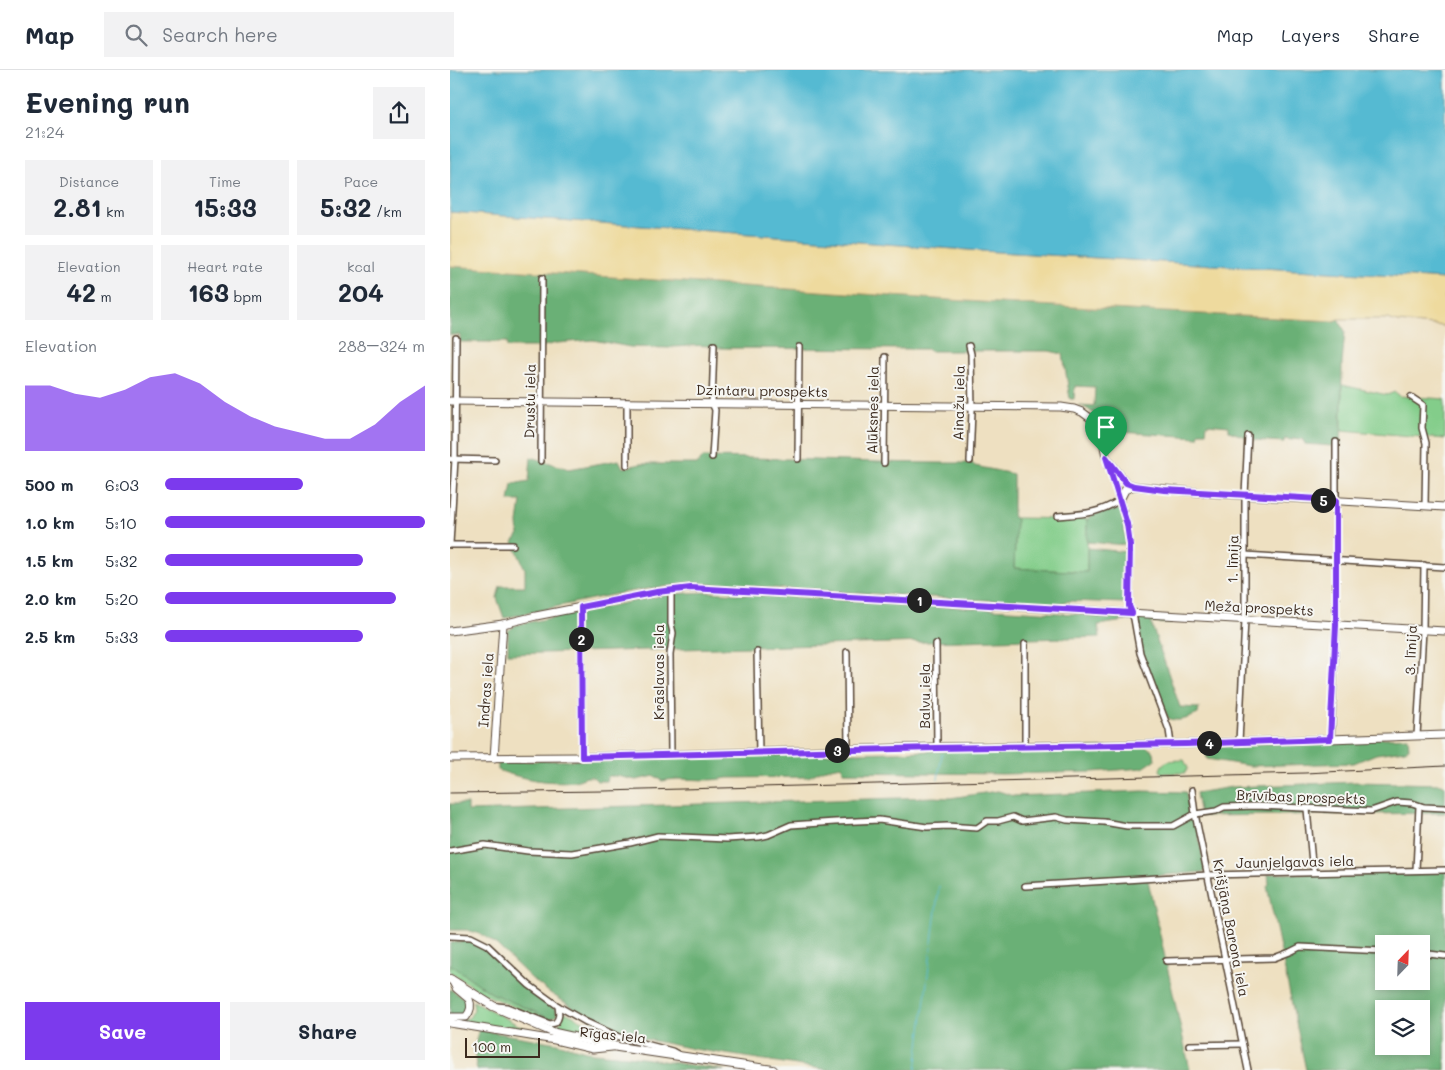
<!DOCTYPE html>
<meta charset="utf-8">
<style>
body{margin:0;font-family:Mali,sans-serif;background:#f2f2f3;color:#1f2937;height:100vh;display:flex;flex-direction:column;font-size:19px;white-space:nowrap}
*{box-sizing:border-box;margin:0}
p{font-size:16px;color:#747a83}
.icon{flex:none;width:28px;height:28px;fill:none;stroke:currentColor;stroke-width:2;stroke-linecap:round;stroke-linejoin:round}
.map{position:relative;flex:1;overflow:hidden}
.drawer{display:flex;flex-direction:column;background:#fff;width:450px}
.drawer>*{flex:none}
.needle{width:32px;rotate:23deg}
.fabs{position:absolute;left:925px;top:865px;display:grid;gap:10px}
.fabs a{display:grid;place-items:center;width:55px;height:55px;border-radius:0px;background:#fff;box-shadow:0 2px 8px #0003;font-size:25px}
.scale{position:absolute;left:15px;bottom:12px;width:75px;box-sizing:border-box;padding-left:5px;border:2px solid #3b2a1e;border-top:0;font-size:14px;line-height:18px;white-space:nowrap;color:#3b2a1e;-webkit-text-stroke:4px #f6f6f2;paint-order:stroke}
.pin{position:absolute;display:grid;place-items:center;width:42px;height:42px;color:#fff;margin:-51px -21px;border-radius:50% 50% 50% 0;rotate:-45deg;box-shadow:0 0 5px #0007}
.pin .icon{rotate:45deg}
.km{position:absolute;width:25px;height:25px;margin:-12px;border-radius:50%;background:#222;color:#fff;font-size:14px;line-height:25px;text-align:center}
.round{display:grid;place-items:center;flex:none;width:52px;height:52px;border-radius:0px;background:#f2f2f3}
.overview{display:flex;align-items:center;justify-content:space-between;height:85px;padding:0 25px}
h1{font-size:28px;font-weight:800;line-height:38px}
.metrics{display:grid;grid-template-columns:repeat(3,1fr);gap:8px;height:85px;padding:5px 25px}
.metrics div{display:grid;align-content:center;border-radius:0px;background:#f2f2f3;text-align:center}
.metrics b{font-size:25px;font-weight:800}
.metrics small{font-size:14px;font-weight:400}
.metrics p{font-size:14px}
.chart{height:140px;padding:10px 25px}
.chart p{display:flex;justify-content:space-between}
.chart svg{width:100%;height:90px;margin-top:5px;fill:#7c3aed;opacity:.7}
.cta{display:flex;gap:10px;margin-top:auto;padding:10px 25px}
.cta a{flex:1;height:58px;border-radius:0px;background:#7c3aed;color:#fff;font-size:20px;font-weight:800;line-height:58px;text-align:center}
.cta a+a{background:#f2f2f3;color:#1f2937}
ul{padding:0 25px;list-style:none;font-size:16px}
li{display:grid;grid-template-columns:80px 60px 1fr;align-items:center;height:38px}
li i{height:12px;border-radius:6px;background:#7c3aed}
header{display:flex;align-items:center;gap:30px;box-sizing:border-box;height:70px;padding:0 25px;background:#fff;border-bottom:1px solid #e0e1e3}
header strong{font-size:24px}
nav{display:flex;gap:28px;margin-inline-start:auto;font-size:18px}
.search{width:350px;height:45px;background:#f2f2f3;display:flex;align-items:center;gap:12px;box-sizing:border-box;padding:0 18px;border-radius:0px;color:#747a83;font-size:19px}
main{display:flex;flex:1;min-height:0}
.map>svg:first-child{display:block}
.green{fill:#83cd8a;stroke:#5f7c54}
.forest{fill:#6ab076;stroke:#526d4a;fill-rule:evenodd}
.sand{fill:#eeda9e;stroke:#94825e}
.water{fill:#54bad2;stroke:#487278}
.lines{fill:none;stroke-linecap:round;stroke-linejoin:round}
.stream{stroke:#54bad2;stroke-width:1}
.street-casing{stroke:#564536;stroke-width:8}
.secondary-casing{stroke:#564536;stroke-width:9}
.primary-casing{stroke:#564536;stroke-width:10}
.street{stroke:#fff;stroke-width:5}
.secondary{stroke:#fff;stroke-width:7}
.primary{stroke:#fff;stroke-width:8}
.rail{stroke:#3b2a1e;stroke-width:1}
.route-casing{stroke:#fff;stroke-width:10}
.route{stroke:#7c3aed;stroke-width:6}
.labels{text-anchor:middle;stroke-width:4;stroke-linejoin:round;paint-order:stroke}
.street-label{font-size:14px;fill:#3b2a1e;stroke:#f6f6f2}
</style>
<header>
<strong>Map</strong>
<div class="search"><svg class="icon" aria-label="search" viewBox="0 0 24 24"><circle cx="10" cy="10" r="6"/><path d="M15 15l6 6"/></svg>Search here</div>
<nav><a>Map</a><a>Layers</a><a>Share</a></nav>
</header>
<main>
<section class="drawer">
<div class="overview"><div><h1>Evening run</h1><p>21:24</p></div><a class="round"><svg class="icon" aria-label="share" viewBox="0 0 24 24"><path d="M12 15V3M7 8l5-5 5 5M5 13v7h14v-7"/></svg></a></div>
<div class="metrics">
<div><p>Distance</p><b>2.81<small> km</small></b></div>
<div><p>Time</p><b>15:33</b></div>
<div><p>Pace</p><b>5:32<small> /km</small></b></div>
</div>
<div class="metrics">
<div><p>Elevation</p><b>42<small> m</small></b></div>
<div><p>Heart rate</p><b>163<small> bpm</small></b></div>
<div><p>kcal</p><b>204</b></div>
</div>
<div class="chart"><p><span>Elevation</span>288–324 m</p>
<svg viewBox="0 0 160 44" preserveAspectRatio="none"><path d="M0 44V12L10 12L20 16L30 18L40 14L50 8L60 6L70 11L80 20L90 27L100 32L110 35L120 38L130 38L140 31L150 20L160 12V44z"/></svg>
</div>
<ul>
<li><b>500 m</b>6:03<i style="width:53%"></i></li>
<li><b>1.0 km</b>5:10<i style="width:100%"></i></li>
<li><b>1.5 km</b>5:32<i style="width:76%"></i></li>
<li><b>2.0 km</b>5:20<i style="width:89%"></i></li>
<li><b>2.5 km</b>5:33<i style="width:76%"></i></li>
</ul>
<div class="cta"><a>Save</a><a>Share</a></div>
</section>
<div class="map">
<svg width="995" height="1000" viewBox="0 0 995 1000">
<rect width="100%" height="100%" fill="#f6f6f2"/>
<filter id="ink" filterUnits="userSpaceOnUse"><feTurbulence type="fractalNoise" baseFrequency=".02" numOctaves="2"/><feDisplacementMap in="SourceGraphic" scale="10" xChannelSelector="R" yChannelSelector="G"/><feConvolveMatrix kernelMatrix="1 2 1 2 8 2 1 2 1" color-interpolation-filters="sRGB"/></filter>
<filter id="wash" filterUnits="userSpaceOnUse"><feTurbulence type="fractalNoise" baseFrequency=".0096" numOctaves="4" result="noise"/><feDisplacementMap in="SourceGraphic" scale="20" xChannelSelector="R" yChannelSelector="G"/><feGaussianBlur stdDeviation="1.12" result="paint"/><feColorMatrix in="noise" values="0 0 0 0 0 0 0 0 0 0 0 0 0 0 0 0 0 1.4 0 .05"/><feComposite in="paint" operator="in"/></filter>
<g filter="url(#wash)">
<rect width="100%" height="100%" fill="#eee0c1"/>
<g class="green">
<path d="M892 315 937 325 945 322 950 326 995 329V369L892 360Z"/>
<path d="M566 448 637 449V502L564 498Z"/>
<path d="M734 690 738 698 735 703H712L710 700C713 688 725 691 734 690Z"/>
<path d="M0 894 41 923 101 949H92L34 924 0 902Z"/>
<path d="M23 931 72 957 94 965 0 951 19 948 24 940Z"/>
<path d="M115 942 168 969 167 971 110 958 107 956 112 949 113 943Z"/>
</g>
<g class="forest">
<path d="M0 196 531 232 884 251 888 249 895 261 892 293 891 375 883 376 855 374 853 369 843 368V370L834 369V372L804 370 779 361V356L757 354 756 362H749L748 367 655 361C649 348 643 340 629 335L644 336 645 317 625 316 624 329H620L613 284 599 281H479L477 279 267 278C252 273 236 277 221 277L220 278 180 277 143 270 107 273 89 277H57V272H10V265H0Z"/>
<path d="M81 387 119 399 169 390 173 398 190 394H248L253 387C343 388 432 394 522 393L525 396 563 404V447L566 448 564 498 637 502V478L677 482 675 533 620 531 605 534 252 514C185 516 119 535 54 548L47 528 50 516H75V499L63 472 69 465 68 453 71 431H59L62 414 79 411Z"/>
<path d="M671 439 677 475 637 472V449L645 444Z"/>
<path d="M259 522 673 547V551L681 550 648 555 650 567 58 584V561L66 555 219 524Z"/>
<path d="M689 548 719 549 722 554 701 553 730 637 749 638 748 644C739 648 728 653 718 648 708 625 684 574 687 550Z"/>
<path d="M958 667 959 678 955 680 926 684 904 693 800 696 757 689 756 681 761 676Z"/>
<path d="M697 677 704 682 705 690 693 698 642 702 553 704 393 702 392 696 375 699 358 707 277 708C255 713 233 706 212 711L205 706 186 710 167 706H158L156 711H147L143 707C134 706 132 710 124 711 100 714 71 709 48 700V692L484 681Z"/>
<path d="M905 712 992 714 995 716V743L750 746 746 723 782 717Z"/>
<path d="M548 721 564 726 692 721 736 722 739 741 742 746 745 744 755 802 697 806 740 1000H379L244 979 175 965 143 950 100 923 81 908 47 875 39 869 30 864 17 860H0V734H17V741L484 727 500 728Z"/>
<path d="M995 800V1000H856L817 816 819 814 818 804ZM934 874H971V911H934ZM934 939H971V976H934Z"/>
<path d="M19 871 37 880 70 912 106 940 107 945 101 949 41 923 0 894V873Z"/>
<path d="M0 919 18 931 19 934C15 946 12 946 0 945Z"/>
<path d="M29 960 107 973 143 983 178 986 274 1000H27C24 988 24 972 29 960Z"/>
</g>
<path class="sand" d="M0 142 532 181 995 209V256L947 252 938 249H888L884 251 531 232 0 196Z"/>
<path class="water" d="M0 0H995V209L532 181 0 142Z"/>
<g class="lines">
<g class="stream">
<path d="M488 709 492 684"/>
<path d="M466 1000 489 816"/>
</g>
</g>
</g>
<g filter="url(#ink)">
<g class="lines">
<defs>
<g id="street">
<path d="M519 276 521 284 522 341 520 391"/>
<path d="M961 327 973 335 972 358 976 373 975 436"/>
<path d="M262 387 265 340 262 333 264 275"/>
<path d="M0 389 45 390"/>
<path d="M348 389 349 277"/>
<path d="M91 391 92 208"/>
<path d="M658 392 677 454 680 475 679 536 684 549 690 583 719 660 721 674"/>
<path d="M434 393 435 287"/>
<path d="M177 395V332"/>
<path d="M608 446C633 444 648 444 670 430"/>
<path d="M0 474 5 389 6 268"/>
<path d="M0 475H63"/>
<path d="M795 485 995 497"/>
<path d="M221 520V554L223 563 220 584 221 685"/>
<path d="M131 537 132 687"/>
<path d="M486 574 487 677"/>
<path d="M307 582 309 683"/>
<path d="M397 582 398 680"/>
<path d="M967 666 973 560 974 495"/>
<path d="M881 669 886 555V372"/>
<path d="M789 672 795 550V425L798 366"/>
<path d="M575 676V574"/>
<path d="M742 720 745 744 798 1000"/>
<path d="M857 739 862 793 865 802"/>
<path d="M0 781 35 775 78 781 122 783 180 773 208 766 277 769 309 767 318 765 341 755 385 752 429 750 477 757 497 756 527 758 537 751H548L563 747 572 751 606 747 617 750 654 752 677 756H723L745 744 766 741 774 737 806 736 921 741 947 732 962 733 974 737 995 738"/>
<path d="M966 800 969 736"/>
<path d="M575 816 758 805 995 800"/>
<path d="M0 866 21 867 37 875 79 915 108 936 136 952 169 967 222 981 229 985"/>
<path d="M971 883 995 886"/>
<path d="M716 891 824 888 840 882 850 877 934 881"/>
<path d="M47 936 57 937 100 954 105 953C110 948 109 943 108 936"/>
<path d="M739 975 792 974"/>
</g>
<g id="secondary">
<path d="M0 331 611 337 624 339 632 342 643 350 653 371 656 387 676 413 684 416 756 423 995 437"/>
<path d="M670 430 675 420 684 416"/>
<path d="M0 561 53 554 86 546 207 522 241 518 995 561"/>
<path d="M0 688 132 687 487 677 736 674 995 665"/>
<path d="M44 688 53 554"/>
<path d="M0 947H16C21 941 22 936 19 929L6 918 2 910"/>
<path d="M0 953 105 970 143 979 162 977"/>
</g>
<path id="primary" d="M0 909 43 936 105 963 168 977 323 1000"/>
</defs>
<use href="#street" class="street-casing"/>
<use href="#secondary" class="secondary-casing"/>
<use href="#primary" class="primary-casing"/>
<use href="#street" class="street"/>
<use href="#secondary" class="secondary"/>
<use href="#primary" class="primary"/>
<path class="rail" d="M0 723 154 721 855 703 995 696"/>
</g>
</g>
<g class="lines" filter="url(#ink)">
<defs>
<path id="route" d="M656 387 676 413 684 416 714 420 886 430V555L880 669 736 674 486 678 132 687 131 537 207 522 241 518 682 543 679 536 680 475 677 454Z"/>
</defs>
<use href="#route" class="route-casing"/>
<use href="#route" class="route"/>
</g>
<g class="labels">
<g class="street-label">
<text transform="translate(312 321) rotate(1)" y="5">Dzintaru prospekts</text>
<text transform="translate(80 331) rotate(-89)" y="5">Drustu iela</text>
<text transform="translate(509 333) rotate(-89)" y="5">Ainažu iela</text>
<text transform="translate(423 340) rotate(-89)" y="5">Alūksnes iela</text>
<text transform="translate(783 489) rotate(-89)" y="5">1. līnija</text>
<text transform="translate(809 538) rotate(3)" y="5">Meža prospekts</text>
<text transform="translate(961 580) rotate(-88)" y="5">3. līnija</text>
<text transform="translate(209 602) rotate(-90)" y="5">Krāslavas iela</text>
<text transform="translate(36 620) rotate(-86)" y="5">Indras iela</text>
<text transform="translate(475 626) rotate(-90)" y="5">Balvu iela</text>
<text transform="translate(851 727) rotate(2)" y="5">Brīvības prospekts</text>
<text transform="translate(845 792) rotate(-1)" y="5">Jaunjelgavas iela</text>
<text transform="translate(781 858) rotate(79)" y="5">Krišjāņa Barona iela</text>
<text transform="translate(163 965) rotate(6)" y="5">Rīgas iela</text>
</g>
</g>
</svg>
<div class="fabs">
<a><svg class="needle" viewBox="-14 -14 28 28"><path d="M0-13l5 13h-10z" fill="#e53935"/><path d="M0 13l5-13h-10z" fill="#747a83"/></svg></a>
<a><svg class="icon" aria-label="layers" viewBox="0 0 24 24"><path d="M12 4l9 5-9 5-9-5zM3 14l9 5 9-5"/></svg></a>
</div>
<div class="scale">100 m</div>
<div class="pin" style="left:656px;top:387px;background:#1e9e55"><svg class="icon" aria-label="arrive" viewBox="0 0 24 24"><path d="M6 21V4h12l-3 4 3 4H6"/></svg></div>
<b class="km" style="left:469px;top:530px">1</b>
<b class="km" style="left:131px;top:569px">2</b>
<b class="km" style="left:387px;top:680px">3</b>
<b class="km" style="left:759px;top:673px">4</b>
<b class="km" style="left:873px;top:430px">5</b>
</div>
</main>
